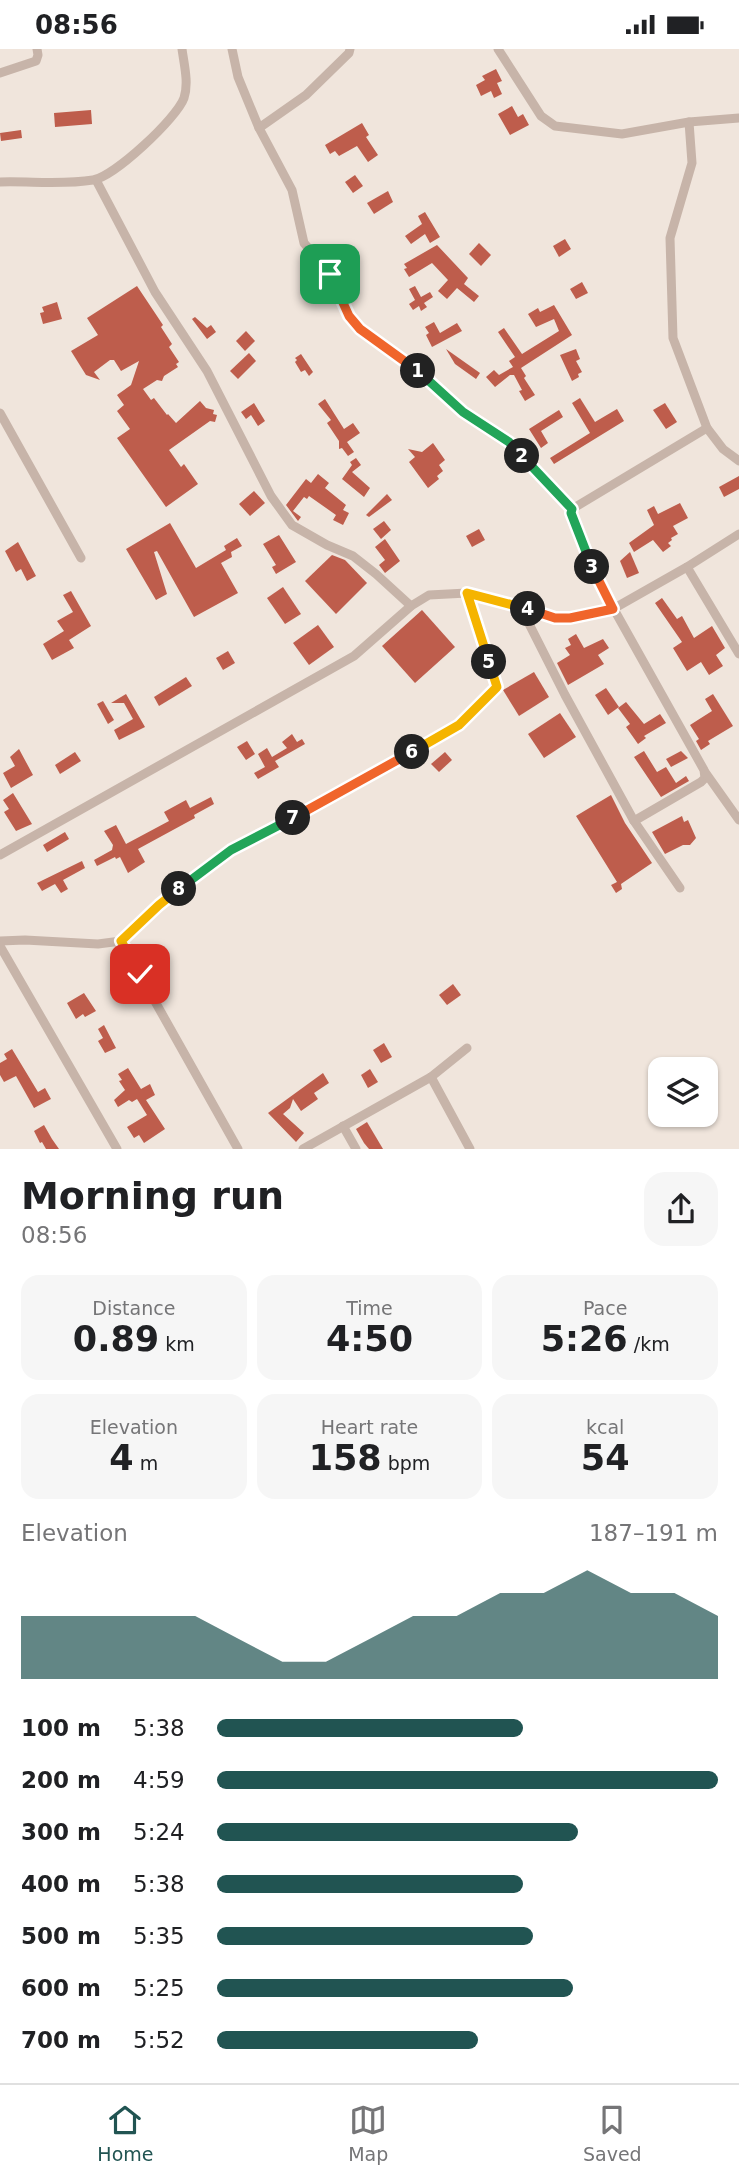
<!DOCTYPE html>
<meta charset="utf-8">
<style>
body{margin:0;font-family:"DejaVu Sans",sans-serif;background:#f6f6f6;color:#202124;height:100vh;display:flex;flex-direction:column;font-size:26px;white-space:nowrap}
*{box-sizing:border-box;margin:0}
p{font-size:23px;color:#757577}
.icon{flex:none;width:38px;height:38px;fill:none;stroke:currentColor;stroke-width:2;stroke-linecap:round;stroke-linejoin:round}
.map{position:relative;height:1100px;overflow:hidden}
.sheet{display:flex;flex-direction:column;background:#fff;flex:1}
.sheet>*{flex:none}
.fabs{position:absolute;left:648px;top:1008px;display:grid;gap:14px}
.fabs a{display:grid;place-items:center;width:70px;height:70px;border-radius:14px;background:#fff;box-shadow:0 2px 5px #0004;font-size:35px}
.pin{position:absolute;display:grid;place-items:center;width:60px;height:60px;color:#fff;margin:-30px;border-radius:14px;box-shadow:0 4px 10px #0006}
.km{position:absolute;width:35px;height:35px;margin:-18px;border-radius:50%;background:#222;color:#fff;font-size:19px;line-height:35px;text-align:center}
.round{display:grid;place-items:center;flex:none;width:74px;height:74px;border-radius:21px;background:#f6f6f6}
.head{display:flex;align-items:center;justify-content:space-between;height:119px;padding:0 21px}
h1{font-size:38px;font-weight:700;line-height:52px}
.figures{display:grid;grid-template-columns:repeat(3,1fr);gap:10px;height:119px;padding:7px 21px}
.figures div{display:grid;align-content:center;border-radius:18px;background:#f6f6f6;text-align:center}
.figures b{font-size:35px;font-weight:700}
.figures small{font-size:19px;font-weight:400}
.figures p{font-size:19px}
.chart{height:196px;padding:14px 21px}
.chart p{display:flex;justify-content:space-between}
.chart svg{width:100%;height:126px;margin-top:7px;fill:#215452;opacity:.7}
ul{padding:0 21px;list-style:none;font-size:23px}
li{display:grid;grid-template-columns:112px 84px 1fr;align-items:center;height:52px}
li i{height:18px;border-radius:9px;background:#215452}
.status{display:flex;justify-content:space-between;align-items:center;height:49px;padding:0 35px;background:#fff;direction:ltr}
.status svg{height:19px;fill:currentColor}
.dock{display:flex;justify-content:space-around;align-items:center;height:98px;border-top:2px solid #e0e0e0;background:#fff;font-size:19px;color:#757577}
.dock a{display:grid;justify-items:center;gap:4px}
.dock .active{color:#215452}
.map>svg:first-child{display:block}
.building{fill:#be5d4c}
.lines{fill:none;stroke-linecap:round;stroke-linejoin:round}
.street{stroke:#c7b4a9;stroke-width:9}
.split-1-casing{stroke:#fff;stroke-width:14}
.split-2-casing{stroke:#fff;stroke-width:14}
.split-3-casing{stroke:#fff;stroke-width:14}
.split-4-casing{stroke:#fff;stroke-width:14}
.split-5-casing{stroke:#fff;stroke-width:14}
.split-6-casing{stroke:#fff;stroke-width:14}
.split-7-casing{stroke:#fff;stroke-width:14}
.split-8-casing{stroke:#fff;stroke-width:14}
.split-9-casing{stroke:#fff;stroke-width:14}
.split-1{stroke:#f0652b;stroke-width:9}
.split-2{stroke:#22a559;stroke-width:9}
.split-3{stroke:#22a559;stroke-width:9}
.split-4{stroke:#f0652b;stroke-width:9}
.split-5{stroke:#f5b400;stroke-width:9}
.split-6{stroke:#f5b400;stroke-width:9}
.split-7{stroke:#f0652b;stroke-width:9}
.split-8{stroke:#22a559;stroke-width:9}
.split-9{stroke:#f5b400;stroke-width:9}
</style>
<div class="status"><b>08:56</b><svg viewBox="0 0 49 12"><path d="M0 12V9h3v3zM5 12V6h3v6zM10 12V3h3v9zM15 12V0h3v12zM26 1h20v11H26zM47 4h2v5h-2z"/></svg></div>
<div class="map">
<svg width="739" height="1100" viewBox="0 0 739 1100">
<rect width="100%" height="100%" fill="#f0e5dc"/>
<g class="building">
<path d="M496 20 502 32 497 34 502 45 494 49 491 42 481 47 476 36 485 31 482 27Z"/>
<path d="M512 57 518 68 523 65 529 76 510 86 498 65Z"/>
<path d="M91 61 92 75 55 78 54 64Z"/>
<path d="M362 74 369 86 366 88 378 106 368 113 357 97 339 107 335 102 330 105 325 96Z"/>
<path d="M21 81 22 89 1 92 0 84Z"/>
<path d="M355 126 363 137 353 144 345 133Z"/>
<path d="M388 142 393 153 374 165 367 154Z"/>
<path d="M425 163 440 188 430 194 425 185 411 195 405 187 422 175 418 167Z"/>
<path d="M565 190 571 200 559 208 553 197Z"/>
<path d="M479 194 491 206 481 217 469 205Z"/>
<path d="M437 196 468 229 464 235 479 247 474 253 457 239 447 250 438 242 448 231 432 214 409 228 404 220 407 219 404 215Z"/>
<path d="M582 233 588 244 576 250 570 240Z"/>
<path d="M137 237 163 276 161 278 172 295 169 298 179 313 176 315 178 318 164 327 162 332 157 331 143 340 151 351 154 349 167 366 168 365 176 374 200 352 206 359 214 361 213 365 217 366 215 373 210 372 169 401 181 418 184 415 198 435 166 458 117 389 130 380 117 362 124 356 117 346 131 336 139 312 121 322 114 311H110L94 323 100 331 86 326 71 302 98 286 87 269Z"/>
<path d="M415 237 421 248 430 243 433 248 424 254 427 258 421 262 419 257 413 261 409 255 415 251 409 240Z"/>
<path d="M57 253 62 270 43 275 40 264 44 263 42 258Z"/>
<path d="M554 256 572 286 521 319 526 327 524 329 535 346 525 352 519 342 522 341 514 326H510L495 338 486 328 494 321 499 326 513 318 509 312 515 308 498 283 504 279 522 305 559 282 554 270 536 278 528 265 538 259 540 263Z"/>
<path d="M195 268 207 279 211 276 216 283 207 290 192 270Z"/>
<path d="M434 273 440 284 457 274 462 282 432 298 426 286 429 284 425 278Z"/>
<path d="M246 282 255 292 245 302 236 292Z"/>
<path d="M446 300 480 324 476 330 455 315Z"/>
<path d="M576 300 580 310 576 312 582 323 578 325 579 328 572 332 560 306Z"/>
<path d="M249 304 256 312 238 330 230 322Z"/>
<path d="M301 305 313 323 309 327 305 321 301 323 295 313 297 311 295 309Z"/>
<path d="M580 349 595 373 617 360 624 372 554 415 550 409 590 384 572 354Z"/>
<path d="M325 350 344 380 353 374 360 384 347 393 354 403 348 407 342 399 339 400V392L327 374 331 371 318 355Z"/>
<path d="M254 354 265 372 258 377 251 366 246 370 241 363Z"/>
<path d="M665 354 677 373 666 380 653 361Z"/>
<path d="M559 361 563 368 541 382 548 394 541 399 529 380Z"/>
<path d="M433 394 445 411 439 416 443 422 437 427 439 430 428 439 409 413 415 408 408 400 422 403Z"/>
<path d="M356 409 361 416 352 423 370 439 364 448 342 430 352 416 350 413Z"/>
<path d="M318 425 329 434 325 439 346 456 343 461 349 464 343 476 333 471 336 466 309 447 307 450 304 448 293 462 301 468 298 472 286 456 306 430 311 434Z"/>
<path d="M739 427V440L724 448 719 438Z"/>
<path d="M254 442 265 454 250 467 239 455Z"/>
<path d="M387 445 392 451 369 468 366 466Z"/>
<path d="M680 454 688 469 673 477 678 485 671 489 672 491 668 494 671 497 663 503 653 491 634 503 629 494 654 476 647 461 654 457 658 465Z"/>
<path d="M384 472 391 481 381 490 373 480Z"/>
<path d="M170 474 196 519 226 501 224 497 237 489 242 497 231 503 232 508 221 514 238 544 194 568 157 502 154 503 167 545 156 551 126 500Z"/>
<path d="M479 480 485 491 472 498 466 487Z"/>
<path d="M279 486 296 513 276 525 272 518 276 516 263 495Z"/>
<path d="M385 490 400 512 385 524 379 516 385 511 375 498Z"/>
<path d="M18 493 36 527 27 532 21 520 16 523 5 502Z"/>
<path d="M630 503 639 524 627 529 620 512Z"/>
<path d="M332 506 345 511 367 534 336 565 305 532Z"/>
<path d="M283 538 301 565 285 575 267 549Z"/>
<path d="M71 542 91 577 69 591 74 599 52 611 43 595 64 582 57 572 73 563 63 546Z"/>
<path d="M662 549 677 570 682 567 694 589 712 577 725 599 716 606 723 617 709 626 701 613 687 622 673 599 682 593 655 554Z"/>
<path d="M422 561 455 598 415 634 382 597Z"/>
<path d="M318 576 334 598 309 616 293 594Z"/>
<path d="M576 585 584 599 603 590 609 599 598 606 604 615 568 636 557 614 570 606 565 599 571 596 568 590Z"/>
<path d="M228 602 235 614 223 621 216 609Z"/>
<path d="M534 623 549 648 519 667 503 641Z"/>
<path d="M186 628 192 637 159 657 154 648Z"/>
<path d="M606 639 619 658 608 666 595 646Z"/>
<path d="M126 645 145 678 119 691 114 681 133 670 124 654H111Z"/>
<path d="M713 645 733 677 708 692 710 695 701 701 696 692 699 690 690 676 712 662 705 650Z"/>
<path d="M103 652 114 671 108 675 97 655Z"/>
<path d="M626 653 644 675 660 665 666 674 644 687 646 689 638 695 626 678 630 675 618 659Z"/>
<path d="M560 664 576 688 544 709 528 685Z"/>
<path d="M292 685 297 693 302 690 305 695 275 712 279 718 258 730 254 724 265 718 258 705 267 699 272 708 287 699 282 693Z"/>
<path d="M247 692 255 705 246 711 237 698Z"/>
<path d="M19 700 33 726 11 739 3 724 15 717 10 708Z"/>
<path d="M644 702 657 723 666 718 676 734 686 727 689 732 661 748 634 708Z"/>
<path d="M681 702 688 709 671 718 666 710Z"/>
<path d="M75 703 81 712 60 725 55 716Z"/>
<path d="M445 703 452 711 439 723 431 715Z"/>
<path d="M13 744 32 775 16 782 4 763 9 760 3 751Z"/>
<path d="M611 746 625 774 652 814 621 835 622 840 616 844 611 836 617 833 576 767Z"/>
<path d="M211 748 214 755 194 766 195 769 138 800 145 813 128 824 120 808 116 810 115 808 97 817 94 811 112 801 113 796 104 782 116 776 126 795 169 772 164 763 186 751 190 759Z"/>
<path d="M682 767 684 773 688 771 696 789 690 796H683L665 805 652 783Z"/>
<path d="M65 783 69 790 47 803 43 796Z"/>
<path d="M82 812 85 819 63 831 68 840 61 844 55 835 42 842 37 834Z"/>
<path d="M453 935 461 946 447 956 439 946Z"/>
<path d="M84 944 96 962 85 968 83 965 76 970 67 954Z"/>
<path d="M104 976 116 999 105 1004 98 992 103 989 98 980Z"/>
<path d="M384 994 392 1008 381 1014 373 1001Z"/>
<path d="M12 1000 38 1043 45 1039 51 1050 34 1059 16 1027 4 1033 0 1026V1014L7 1010 4 1005Z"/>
<path d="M128 1019 141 1040 150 1035 155 1046 146 1051 165 1080 144 1094 139 1086 134 1089 127 1078 147 1066 137 1050 132 1053 129 1051 118 1058 114 1051 125 1041 119 1032 122 1031 118 1025Z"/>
<path d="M370 1020 378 1033 368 1039 361 1026Z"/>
<path d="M323 1024 329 1034 314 1044 318 1050 301 1062 293 1050 290 1059 283 1065 304 1084 296 1093 268 1064Z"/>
<path d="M367 1073 383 1100H369L364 1094 356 1080Z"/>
<path d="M44 1076 52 1090 59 1100H46L42 1093 40 1094 34 1082Z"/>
</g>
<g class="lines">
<g class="street">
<path d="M232 0 238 28 259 79 292 141 304 194 330 225 349 267 360 280 421 325 463 363 509 393 572 460 571 464 597 530 704 721 705 729 701 733 634 772"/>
<path d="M498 0 541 67 555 77 622 85 689 73 739 69"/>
<path d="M0 24 36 12 38 6 37 0"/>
<path d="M689 73 692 114 670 189 673 289 707 379 723 400 739 412"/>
<path d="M259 79 306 46 349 4 350 0"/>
<path d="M96 131 155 243 207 322 271 447 292 476 327 496 353 507 376 525 411 557"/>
<path d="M0 133C30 132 63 136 93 131 114 128 177 69 184 49 189 34 184 15 182 0"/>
<path d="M0 364 81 509"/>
<path d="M572 460 707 379"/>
<path d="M687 518 739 605"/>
<path d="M520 557 565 646 634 772 680 839"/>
<path d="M705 723 739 771"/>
<path d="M0 806 354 607 411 557 429 546 467 544 520 557 555 569H570L613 560 687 518 739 485"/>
<path d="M0 892 25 891 98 895 121 892 159 856 231 801 339 745 459 676 497 638 467 544"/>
<path d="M121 892 238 1100"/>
<path d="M0 897 117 1100"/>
<path d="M431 1028 470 1100"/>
<path d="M343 1077 356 1100"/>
<path d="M303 1100 431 1028 467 999"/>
</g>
</g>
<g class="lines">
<defs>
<path id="split-1" d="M330 225 349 267 360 280 418 322"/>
<path id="split-2" d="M418 322 463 363 509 393 522 407"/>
<path id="split-3" d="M522 407 572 460 571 464 592 518"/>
<path id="split-4" d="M528 560 555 569H570L613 560 592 518"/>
<path id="split-5" d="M489 613 467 544 528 560"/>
<path id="split-6" d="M412 703 459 676 497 638 489 613"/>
<path id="split-7" d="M293 769 412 703"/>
<path id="split-8" d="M179 840 231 801 293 769"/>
<path id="split-9" d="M140 925 121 892 159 856 179 840"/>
</defs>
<use href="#split-1" class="split-1-casing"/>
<use href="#split-2" class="split-2-casing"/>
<use href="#split-3" class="split-3-casing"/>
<use href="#split-4" class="split-4-casing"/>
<use href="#split-5" class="split-5-casing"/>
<use href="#split-6" class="split-6-casing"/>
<use href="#split-7" class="split-7-casing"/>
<use href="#split-8" class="split-8-casing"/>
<use href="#split-9" class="split-9-casing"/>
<use href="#split-1" class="split-1"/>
<use href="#split-2" class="split-2"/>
<use href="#split-3" class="split-3"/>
<use href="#split-4" class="split-4"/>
<use href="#split-5" class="split-5"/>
<use href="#split-6" class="split-6"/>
<use href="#split-7" class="split-7"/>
<use href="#split-8" class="split-8"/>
<use href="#split-9" class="split-9"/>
</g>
</svg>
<div class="fabs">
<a><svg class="icon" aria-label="layers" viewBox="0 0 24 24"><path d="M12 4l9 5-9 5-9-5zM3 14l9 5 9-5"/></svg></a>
</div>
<div class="pin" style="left:330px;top:225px;background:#1e9e55"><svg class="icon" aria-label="arrive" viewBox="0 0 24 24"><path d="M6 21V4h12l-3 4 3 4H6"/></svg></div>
<div class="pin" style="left:140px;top:925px;background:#d93025"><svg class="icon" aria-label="check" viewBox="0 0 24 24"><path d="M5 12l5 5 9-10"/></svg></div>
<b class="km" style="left:418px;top:322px">1</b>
<b class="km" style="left:522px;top:407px">2</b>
<b class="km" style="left:592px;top:518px">3</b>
<b class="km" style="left:528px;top:560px">4</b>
<b class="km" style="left:489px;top:613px">5</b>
<b class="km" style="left:412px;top:703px">6</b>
<b class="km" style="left:293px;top:769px">7</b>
<b class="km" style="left:179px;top:840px">8</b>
</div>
<section class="sheet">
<div class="head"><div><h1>Morning run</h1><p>08:56</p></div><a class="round"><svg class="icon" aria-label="share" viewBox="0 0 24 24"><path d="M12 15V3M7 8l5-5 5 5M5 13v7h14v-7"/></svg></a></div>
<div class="figures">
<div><p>Distance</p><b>0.89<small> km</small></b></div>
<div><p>Time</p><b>4:50</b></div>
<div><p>Pace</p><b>5:26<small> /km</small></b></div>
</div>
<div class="figures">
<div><p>Elevation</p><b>4<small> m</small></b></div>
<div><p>Heart rate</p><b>158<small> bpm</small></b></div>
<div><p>kcal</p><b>54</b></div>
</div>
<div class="chart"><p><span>Elevation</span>187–191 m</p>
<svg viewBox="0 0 160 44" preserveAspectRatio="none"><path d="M0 44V22L10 22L20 22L30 22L40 22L50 30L60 38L70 38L80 30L90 22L100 22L110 14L120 14L130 6L140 14L150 14L160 22V44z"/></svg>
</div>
<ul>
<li><b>100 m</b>5:38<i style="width:61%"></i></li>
<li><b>200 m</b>4:59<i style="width:100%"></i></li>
<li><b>300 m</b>5:24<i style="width:72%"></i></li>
<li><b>400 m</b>5:38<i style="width:61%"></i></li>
<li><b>500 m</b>5:35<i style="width:63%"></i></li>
<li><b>600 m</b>5:25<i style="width:71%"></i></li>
<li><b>700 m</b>5:52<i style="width:52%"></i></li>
</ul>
</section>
<nav class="dock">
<a class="active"><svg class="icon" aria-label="home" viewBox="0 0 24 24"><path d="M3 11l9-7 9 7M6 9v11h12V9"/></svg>Home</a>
<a><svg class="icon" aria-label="map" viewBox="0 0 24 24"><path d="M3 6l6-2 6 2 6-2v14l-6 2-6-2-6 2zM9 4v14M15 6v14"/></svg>Map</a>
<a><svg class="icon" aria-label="saved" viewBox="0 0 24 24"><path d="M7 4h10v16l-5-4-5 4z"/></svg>Saved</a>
</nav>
